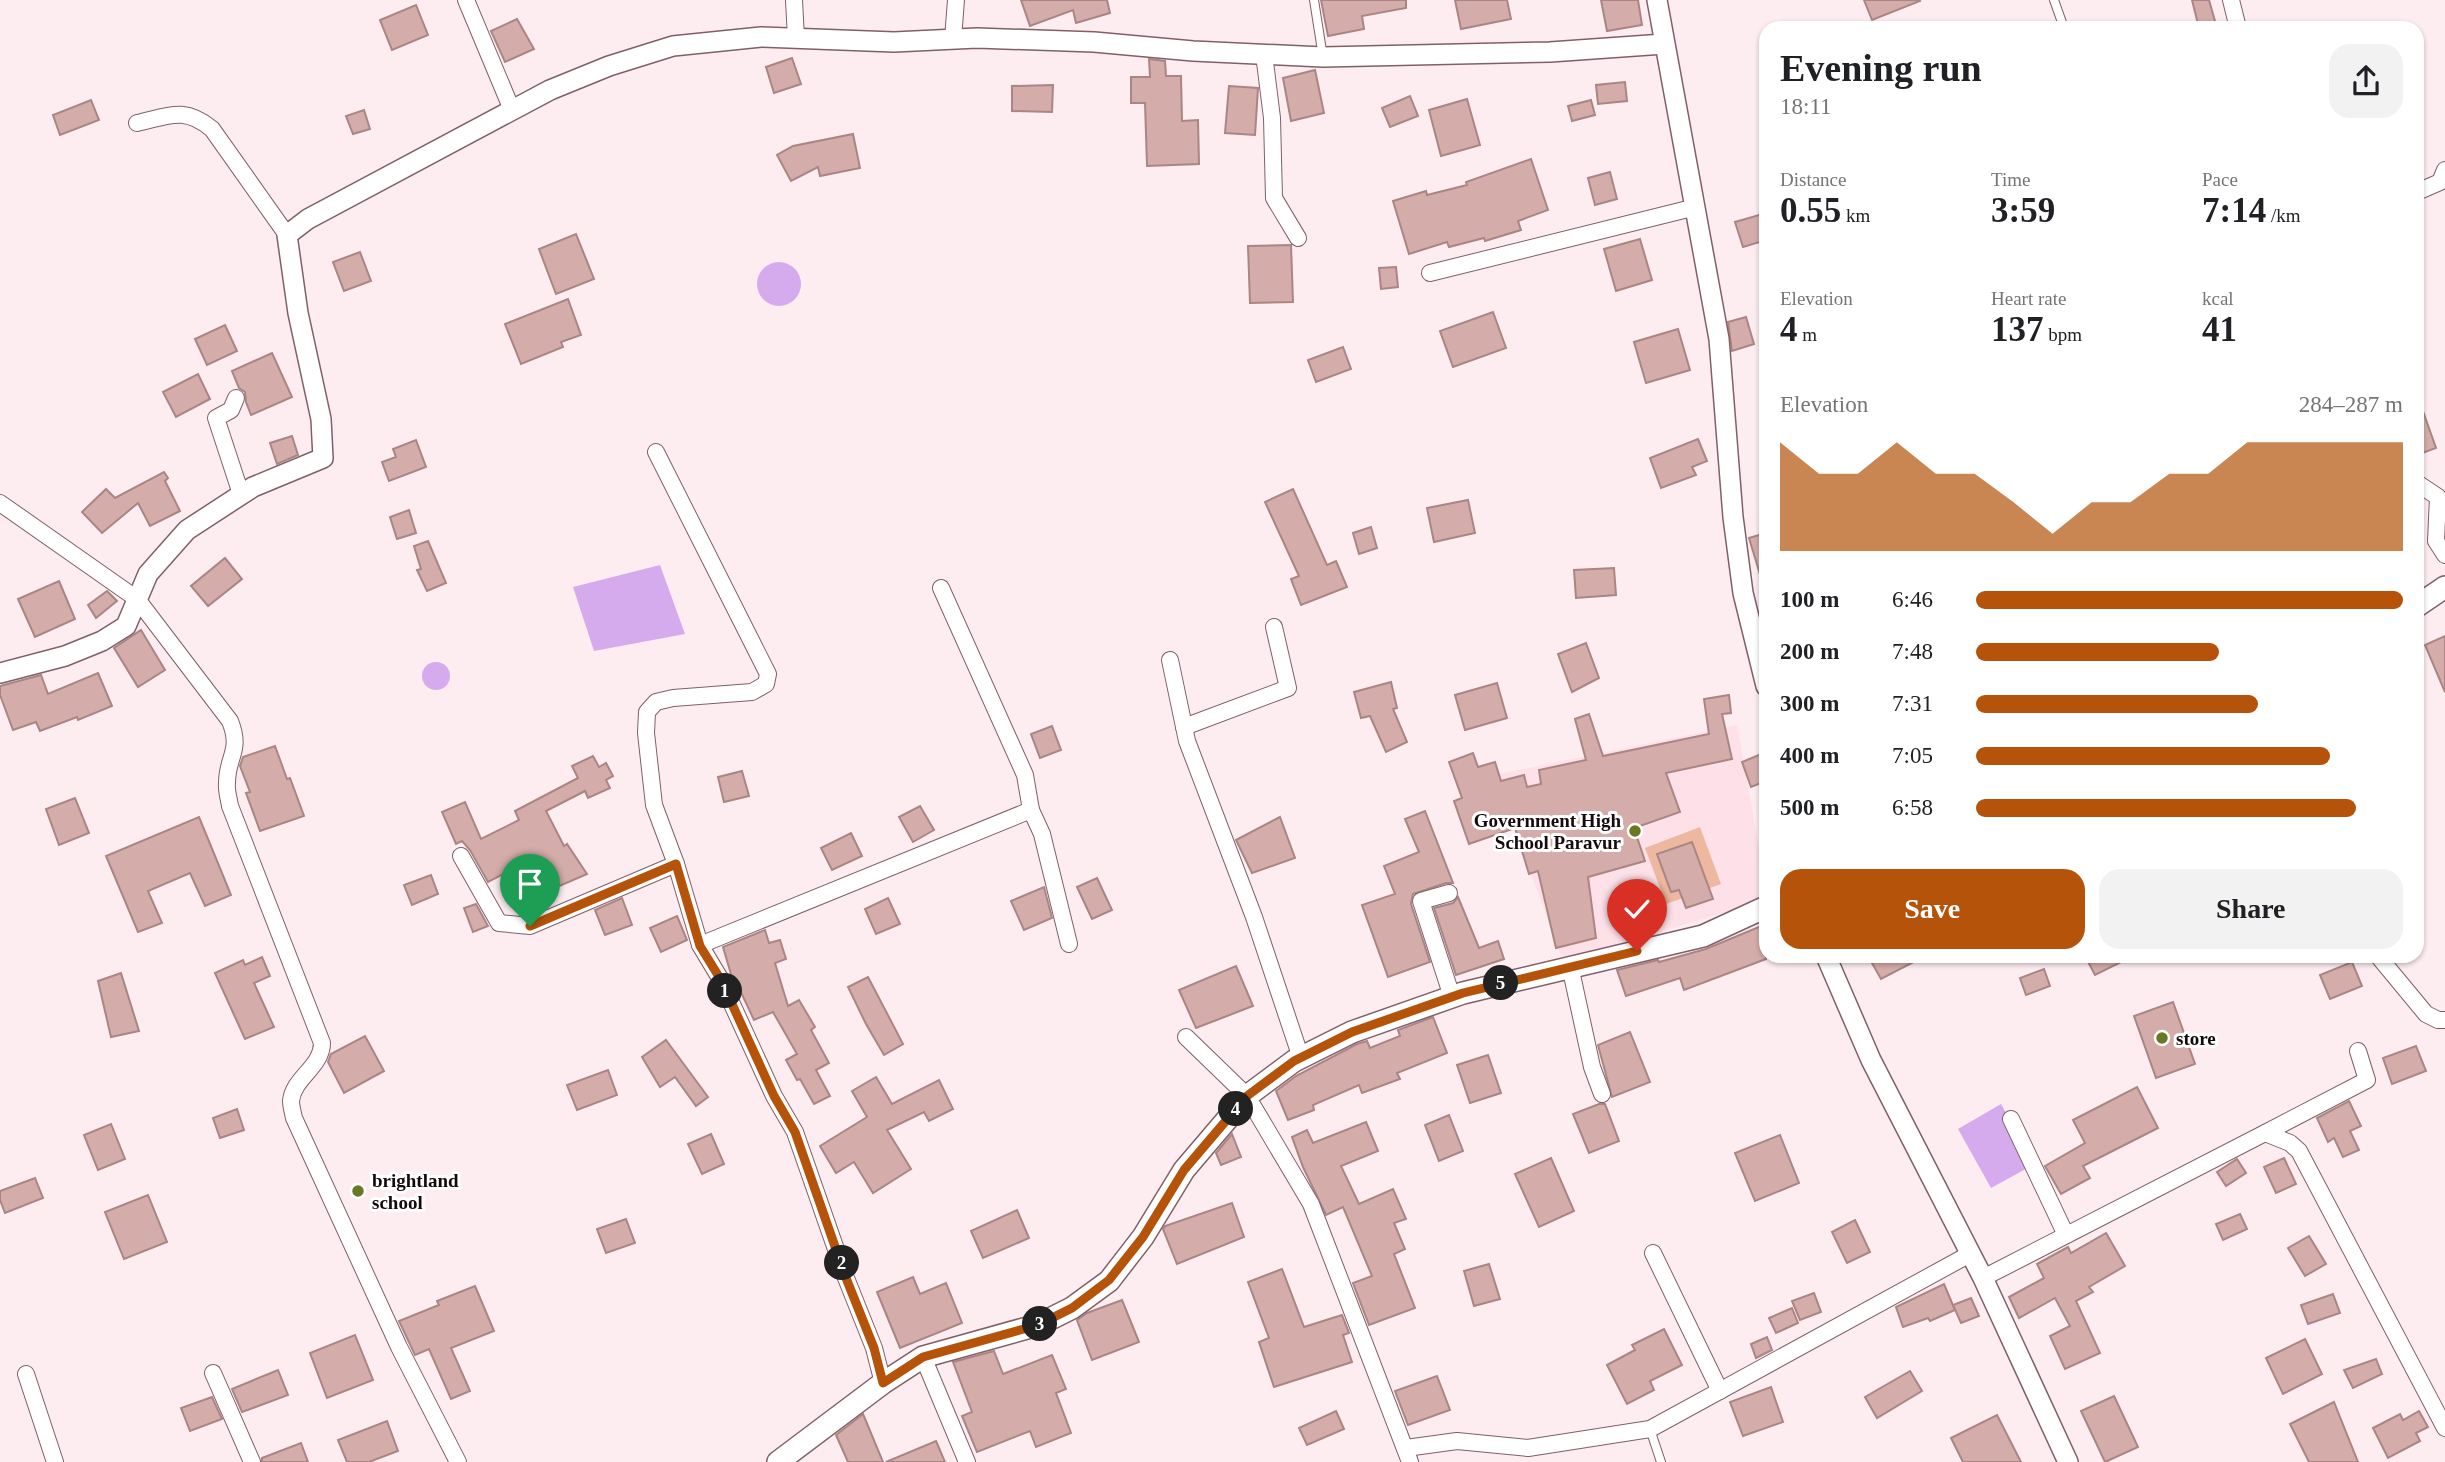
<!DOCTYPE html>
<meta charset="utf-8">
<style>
body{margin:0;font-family:"Times New Roman",serif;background:#f2f2f2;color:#202124;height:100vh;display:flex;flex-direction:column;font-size:26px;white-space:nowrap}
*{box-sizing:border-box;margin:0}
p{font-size:23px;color:#757577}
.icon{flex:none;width:38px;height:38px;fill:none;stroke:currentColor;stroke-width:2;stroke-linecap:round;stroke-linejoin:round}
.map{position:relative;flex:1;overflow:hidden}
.details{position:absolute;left:1759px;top:21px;width:665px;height:942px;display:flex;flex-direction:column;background:#fff;border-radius:21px;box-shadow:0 2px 5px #0004}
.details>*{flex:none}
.pin{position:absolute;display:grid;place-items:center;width:60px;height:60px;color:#fff;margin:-72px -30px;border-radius:50% 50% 50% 0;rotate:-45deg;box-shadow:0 0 7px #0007}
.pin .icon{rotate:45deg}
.km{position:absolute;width:35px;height:35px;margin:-18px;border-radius:50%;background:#222;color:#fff;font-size:19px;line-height:35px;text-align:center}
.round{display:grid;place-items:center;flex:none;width:74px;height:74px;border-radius:21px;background:#f2f2f2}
.headline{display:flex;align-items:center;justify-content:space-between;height:119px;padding:0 21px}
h1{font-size:38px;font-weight:700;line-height:52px}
.stats{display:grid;grid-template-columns:repeat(3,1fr);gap:10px;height:119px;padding:7px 21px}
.stats div{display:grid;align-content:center}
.stats b{font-size:35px;font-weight:700}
.stats small{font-size:19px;font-weight:400}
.stats p{font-size:19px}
.chart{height:196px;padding:14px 21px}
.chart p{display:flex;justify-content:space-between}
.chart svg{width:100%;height:126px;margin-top:7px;fill:#b45309;opacity:.7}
.action{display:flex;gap:14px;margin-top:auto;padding:14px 21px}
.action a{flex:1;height:80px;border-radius:21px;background:#b45309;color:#fff;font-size:28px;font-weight:700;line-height:80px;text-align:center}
.action a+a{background:#f2f2f2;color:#202124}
ul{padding:0 21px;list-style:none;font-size:23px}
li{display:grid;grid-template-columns:112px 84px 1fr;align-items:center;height:52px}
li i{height:18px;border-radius:9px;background:#b45309}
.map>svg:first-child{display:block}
.built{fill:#fde0e8}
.green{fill:#edb89f}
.water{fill:#d6abee}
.building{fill:#d4adaa;stroke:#aa8583;stroke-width:2}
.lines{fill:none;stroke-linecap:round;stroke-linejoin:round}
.service-casing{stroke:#805f68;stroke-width:10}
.minor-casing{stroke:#805f68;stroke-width:18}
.tertiary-casing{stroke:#805f68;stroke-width:22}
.secondary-casing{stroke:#805f68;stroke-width:24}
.service{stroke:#fff;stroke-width:8}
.minor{stroke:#fff;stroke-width:16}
.tertiary{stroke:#fff;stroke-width:19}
.secondary{stroke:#fff;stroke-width:21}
.route-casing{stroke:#fff;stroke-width:14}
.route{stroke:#b45309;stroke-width:9}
.poi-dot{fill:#6c7723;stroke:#fff;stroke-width:2.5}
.labels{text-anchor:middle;stroke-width:6;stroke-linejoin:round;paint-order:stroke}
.poi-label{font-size:19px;font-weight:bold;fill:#16090d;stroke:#fff;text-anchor:start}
</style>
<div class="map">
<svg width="2445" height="1462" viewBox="0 0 2445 1462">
<rect width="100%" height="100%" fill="#fdedf1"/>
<path class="built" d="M1737 725 1766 887V900L1567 960 1561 956 1495 775Z"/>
<path class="green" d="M1700 827 1721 884 1666 904 1645 848Z"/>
<g class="water">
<circle cx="779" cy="284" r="22"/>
<path d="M660 565 685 634 594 651 573 587Z"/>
<circle cx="436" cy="676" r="14"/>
<path d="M2001 1104 2035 1164 1991 1188 1958 1129Z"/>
</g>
<g class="building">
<path d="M1021 0H1107L1110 13 1076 23 1073 10 1030 26Z"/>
<path d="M1321 0H1406V8L1362 16 1364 29 1328 36Z"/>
<path d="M1455 0H1507L1511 19 1461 29Z"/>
<path d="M1601 0H1638L1642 25 1607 31Z"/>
<path d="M1864 0H1919L1920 1 1872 20Z"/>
<path d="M2192 0H2209L2217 28H2199Z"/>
<path d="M416 5 428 35 392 50 380 20Z"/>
<path d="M517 19 534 49 505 62 491 31Z"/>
<path d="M792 58 801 84 774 93 766 67Z"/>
<path d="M1149 59 1165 61 1166 76H1181L1182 121 1198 120 1199 164 1147 166 1145 103H1131V77H1150Z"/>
<path d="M1315 70 1324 113 1291 121 1283 78Z"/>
<path d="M1625 82 1627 101 1598 104 1596 85Z"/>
<path d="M1053 85 1052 112 1012 111V86Z"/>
<path d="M1229 86 1258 88 1255 135 1225 133Z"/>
<path d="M1410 96 1418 116 1390 127 1382 108Z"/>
<path d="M1467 99 1480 145 1441 156 1429 110Z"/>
<path d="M91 100 99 120 60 135 53 115Z"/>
<path d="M1591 100 1595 115 1572 121 1568 106Z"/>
<path d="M364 110 370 129 353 134 346 116Z"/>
<path d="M853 134 860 168 820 176 818 167 791 181 777 155 793 146Z"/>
<path d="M1531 159 1548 210 1518 221 1521 230 1485 241 1484 238 1449 247 1447 242 1409 254 1393 201 1426 191 1427 195 1467 185 1466 182Z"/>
<path d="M1610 172 1617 199 1595 205 1588 178Z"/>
<path d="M1766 213V240L1743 247 1735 222Z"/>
<path d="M576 234 594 279 556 294 539 249Z"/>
<path d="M1640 239 1652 280 1616 291 1604 249Z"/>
<path d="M1291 245 1293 302 1250 303 1248 246Z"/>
<path d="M360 252 371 281 344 291 333 262Z"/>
<path d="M1396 267 1398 287 1381 289 1379 268Z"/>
<path d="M568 299 581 335 561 342 563 347 521 364 505 324Z"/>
<path d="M1493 312 1506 348 1453 367 1440 331Z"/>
<path d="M1746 317 1754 344 1732 351 1728 322Z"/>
<path d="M225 325 237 351 207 365 195 339Z"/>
<path d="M1678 329 1690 370 1646 383 1634 342Z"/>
<path d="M1343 347 1351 369 1316 382 1308 360Z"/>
<path d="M272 353 292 397 251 415 246 402 245 392 239 388 232 371Z"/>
<path d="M198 374 210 399 176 417 163 392Z"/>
<path d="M2417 400H2419L2436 448 2417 455Z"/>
<path d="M292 436 298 455 277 464 270 443Z"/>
<path d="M1698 439 1707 461 1692 467 1696 475 1661 488 1650 458Z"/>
<path d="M416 440 426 467 389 481 382 462 396 457 393 449Z"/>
<path d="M164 472 168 478 165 481 180 511 150 526 138 503 102 533 82 512 106 489 115 498Z"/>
<path d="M1293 489 1327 565 1336 561 1347 587 1301 605 1291 579 1299 576 1265 502Z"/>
<path d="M1468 500 1475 533 1434 542 1427 508Z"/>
<path d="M409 510 416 533 397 539 390 517Z"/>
<path d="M1371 527 1377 548 1359 554 1353 533Z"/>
<path d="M1766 533V580L1762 581 1749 538Z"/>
<path d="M428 541 446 583 427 591 417 570 421 569 414 546Z"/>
<path d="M225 558 242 579 208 606 191 586Z"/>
<path d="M1614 568 1616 595 1576 598 1574 570Z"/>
<path d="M59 581 75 619 35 637 18 599Z"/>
<path d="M107 591 117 601 96 618 88 605Z"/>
<path d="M141 630 165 670 138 687 114 648Z"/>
<path d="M2445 636V692L2425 645Z"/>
<path d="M1586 643 1599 678 1572 692 1558 654Z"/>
<path d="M98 673 112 706 78 720 77 717 40 731 36 722 13 730 0 695V686L41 675 48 694Z"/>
<path d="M1391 682 1397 708 1393 709 1407 742 1386 752 1370 716 1361 718 1354 692Z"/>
<path d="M1497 683 1507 718 1465 730 1455 695Z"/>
<path d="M1729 695 1731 713 1722 714 1732 759 1666 773 1680 812 1634 828 1645 861 1588 877 1596 938 1556 948 1538 871 1529 874 1515 828 1469 844 1454 801 1462 798 1449 762 1473 753 1478 767 1495 762 1501 781 1524 775 1527 787 1541 784 1539 770 1586 760 1575 719 1589 714 1603 756 1709 734 1704 699Z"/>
<path d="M1052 726 1061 750 1040 758 1031 734Z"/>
<path d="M275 746 287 779 290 778 304 816 260 831 246 793 250 792 240 766 243 757Z"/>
<path d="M1766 752V781L1751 787 1742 762Z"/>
<path d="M593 756 599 767 606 763 613 776 606 780 610 788 588 798 585 791 546 811 564 846 567 844 587 874 541 894 527 862 488 882 470 850 462 841 456 844 442 812 465 802 481 839 519 820 515 811 578 778 572 766Z"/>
<path d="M742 771 749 796 724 802 718 777Z"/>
<path d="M75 798 89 833 59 845 46 809Z"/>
<path d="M920 806 934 830 913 842 899 817Z"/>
<path d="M1425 811 1453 883H1446L1413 894 1411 904 1430 962 1388 977 1362 905 1395 894 1384 866 1419 852 1405 819Z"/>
<path d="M199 817 231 895 205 906 190 873 148 891 162 923 138 932 106 856Z"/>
<path d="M1280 817 1295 858 1252 873 1236 840Z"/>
<path d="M851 833 862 856 832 870 821 848Z"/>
<path d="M1692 842 1713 899 1686 908 1679 890 1671 892 1657 854Z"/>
<path d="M431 875 438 894 412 905 404 885Z"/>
<path d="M1097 878 1112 910 1092 919 1077 887Z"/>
<path d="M1044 887 1052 918 1024 930 1011 901Z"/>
<path d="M1458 897 1479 948 1498 941 1504 959 1456 975 1434 908 1453 903Z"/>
<path d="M622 898 632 925 605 935 595 910Z"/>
<path d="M888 898 900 924 876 934 865 909Z"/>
<path d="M476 904 488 926 473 932 464 908Z"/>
<path d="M677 916 687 940 661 952 650 928Z"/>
<path d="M1766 924V959L1684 990 1680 978 1626 996 1617 970 1658 960 1659 962 1706 949Z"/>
<path d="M765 930 769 943 780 940 786 959 775 963 788 1006 799 1000 815 1027 811 1030 829 1063 816 1070 830 1096 814 1104 800 1079 797 1080 786 1060 797 1054 773 1012 754 1020 739 988H736L733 981 723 947Z"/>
<path d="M1868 956H1925L1881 979Z"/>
<path d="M2085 956H2133L2095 975Z"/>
<path d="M262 957 270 976 254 983 274 1027 245 1039 215 973 243 960 245 965Z"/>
<path d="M2352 962 2362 986 2330 999 2320 975Z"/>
<path d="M1236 966 1253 1006 1196 1028 1179 990Z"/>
<path d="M2044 969 2050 986 2026 995 2020 978Z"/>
<path d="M121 973 139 1031 111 1037 98 981Z"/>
<path d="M868 977 903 1044 884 1055 866 1024 848 987Z"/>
<path d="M2173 1002 2195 1064 2156 1078 2134 1016Z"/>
<path d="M1433 1017 1447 1053 1397 1073 1400 1079 1362 1093 1359 1085 1313 1105 1314 1110 1288 1120 1276 1091 1296 1076 1357 1044 1367 1041 1370 1048 1400 1036 1398 1030Z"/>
<path d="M1630 1032 1650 1082 1612 1097 1598 1045Z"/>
<path d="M365 1036 384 1071 344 1093 328 1062 331 1054Z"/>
<path d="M666 1040 708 1097 696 1106 675 1077 660 1087 642 1057Z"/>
<path d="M2416 1046 2426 1071 2392 1084 2383 1058Z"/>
<path d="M1488 1055 1501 1093 1470 1103 1457 1065Z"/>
<path d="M608 1070 617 1095 577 1110 567 1085Z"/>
<path d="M876 1077 892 1104 939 1080 953 1109 929 1121 924 1112 887 1130 911 1169 873 1193 854 1162 836 1173 820 1146 867 1117 852 1091Z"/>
<path d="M2137 1087 2158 1128 2083 1166 2090 1178 2061 1194 2045 1166 2085 1143 2073 1120Z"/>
<path d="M2349 1101 2361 1126 2350 1131 2359 1150 2343 1157 2334 1138 2328 1142 2317 1118Z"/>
<path d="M1599 1104H1605L1619 1141 1589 1153 1573 1114Z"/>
<path d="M237 1109 244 1130 220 1138 213 1118Z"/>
<path d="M1449 1115 1463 1151 1439 1161 1425 1125Z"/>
<path d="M1366 1122 1378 1151 1341 1166 1359 1204 1393 1189 1406 1219 1394 1223 1405 1249 1394 1254 1415 1308 1369 1325 1353 1283 1372 1276 1343 1207 1326 1215 1303 1167 1292 1137 1307 1130 1313 1143Z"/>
<path d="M111 1124 125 1159 98 1170 84 1135Z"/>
<path d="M711 1134 724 1164 702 1174 688 1144Z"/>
<path d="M1232 1134 1241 1157 1221 1165 1216 1153Z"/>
<path d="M1780 1135 1799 1183 1755 1201 1735 1153Z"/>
<path d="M1551 1158 1574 1211 1539 1227 1515 1174Z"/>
<path d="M2284 1158 2296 1184 2276 1193 2264 1167Z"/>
<path d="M2237 1159 2246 1173 2226 1186 2217 1172Z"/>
<path d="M35 1178 43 1198 5 1213 0 1200V1191Z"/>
<path d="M148 1195 167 1242 124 1259 105 1212Z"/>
<path d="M1232 1203 1244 1237 1177 1264 1163 1229 1165 1226Z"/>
<path d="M1017 1210 1029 1238 983 1258 971 1231Z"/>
<path d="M2240 1214 2247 1229 2223 1240 2216 1224Z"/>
<path d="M626 1219 635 1243 606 1253 597 1229Z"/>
<path d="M1855 1220 1870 1252 1847 1263 1832 1232Z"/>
<path d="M2106 1233 2125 1266 2089 1287 2093 1292 2076 1301 2100 1353 2065 1369 2050 1336 2070 1326 2055 1298 2019 1318 2009 1297 2044 1278 2037 1264 2068 1247 2071 1253Z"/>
<path d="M2309 1236 2326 1264 2305 1276 2288 1248Z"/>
<path d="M1489 1264 1500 1299 1474 1306 1464 1271Z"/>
<path d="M1282 1269 1304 1327 1342 1315 1349 1333 1343 1335 1352 1362 1274 1387 1259 1342 1269 1338 1248 1282Z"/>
<path d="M913 1277 920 1294 946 1283 962 1323 900 1348 877 1292Z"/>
<path d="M1944 1284 1955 1310 1930 1321 1928 1318 1903 1327 1896 1307Z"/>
<path d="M475 1286 494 1331 451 1348 470 1391 451 1399 429 1349 415 1355 399 1321 439 1305 437 1301Z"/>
<path d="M1814 1293 1821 1312 1800 1320 1792 1301Z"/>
<path d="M2333 1294 2340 1313 2308 1324 2301 1305Z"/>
<path d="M1971 1298 1979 1316 1961 1323 1953 1305Z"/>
<path d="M1122 1300 1139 1342 1092 1360 1077 1320 1087 1313Z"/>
<path d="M1792 1308 1798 1323 1776 1333 1769 1318Z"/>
<path d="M1664 1329 1682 1365 1650 1381 1654 1390 1627 1404 1607 1365 1635 1350 1632 1345Z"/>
<path d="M355 1335 373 1380 327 1398 310 1353Z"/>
<path d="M1767 1337 1772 1350 1756 1358 1751 1344Z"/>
<path d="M2305 1339 2322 1374 2283 1394 2266 1358Z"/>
<path d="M994 1351 1003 1374 1052 1355 1066 1389 1056 1393 1071 1433 1036 1447 1030 1431 977 1452 962 1416 972 1412 953 1362Z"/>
<path d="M2376 1359 2382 1374 2353 1388 2344 1370Z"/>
<path d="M278 1370 288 1395 242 1412 232 1389Z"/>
<path d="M1910 1371 1922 1391 1877 1418 1865 1397Z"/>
<path d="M1437 1376 1450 1410 1408 1425 1395 1391Z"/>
<path d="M1771 1387 1783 1422 1743 1436 1730 1402Z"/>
<path d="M2114 1396 2138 1447 2105 1462 2081 1411Z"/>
<path d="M212 1397 222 1419 190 1431 181 1408Z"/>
<path d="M2334 1402 2358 1462H2309L2290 1424Z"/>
<path d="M1336 1411 1344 1429 1307 1445 1299 1428Z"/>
<path d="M2419 1411 2428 1427 2416 1433 2420 1441 2388 1458 2373 1428 2400 1414 2403 1420Z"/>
<path d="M863 1414 883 1462H848L836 1435Z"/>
<path d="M1997 1415 2021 1462H1963L1951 1438Z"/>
<path d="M387 1421 398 1451 369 1462H347L338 1440Z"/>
<path d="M936 1441 945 1462H886Z"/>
<path d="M301 1443 308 1462H262V1458Z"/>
</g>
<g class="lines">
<defs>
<g id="service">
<path d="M1314 0 1323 57"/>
<path d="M2054 0 2064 28"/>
<path d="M1650 1429 1661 1462"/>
</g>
<g id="minor">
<path d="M466 0 512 110"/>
<path d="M794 0 796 38"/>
<path d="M2231 0 2238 28"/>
<path d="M953 39 956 0"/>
<path d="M1264 54 1272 118 1274 198 1298 238"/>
<path d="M137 123C169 116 184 106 212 129L287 235"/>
<path d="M2417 192 2440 182 2445 170"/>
<path d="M1430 273 1696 207"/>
<path d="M236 398 231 410 216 418 241 494"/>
<path d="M656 452 768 674 766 684 752 692 673 698 656 702 647 712 646 733 654 805 676 864 700 945 721 980 774 1096 795 1132 846 1278 874 1348 883 1383"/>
<path d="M2417 483 2438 497 2436 541 2445 555"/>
<path d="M0 503 137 599 230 721C242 751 227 756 227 783 226 790 229 799 230 806L322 1043C322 1067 293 1078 291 1101 291 1106 293 1113 294 1118L399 1347 458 1462"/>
<path d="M941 588 1025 775 1031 810 1042 834 1069 944"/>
<path d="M1170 660 1187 741 1254 917 1301 1058"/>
<path d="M1184 727 1288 688 1274 627"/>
<path d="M461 856 499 923 530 926 676 864"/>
<path d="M1449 893 1421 901 1452 997"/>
<path d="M700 945 1031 810"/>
<path d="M2378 956 2426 1014 2438 1020H2445"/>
<path d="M1570 966 1592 1067 1602 1094"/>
<path d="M1186 1037 1247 1096 1311 1204 1410 1462"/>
<path d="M2011 1119 2066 1235"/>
<path d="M2265 1133 2367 1080 2358 1051"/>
<path d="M1653 1253 1720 1391"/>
<path d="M1983 1278 2265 1133 2290 1143 2299 1151 2445 1428"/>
<path d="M923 1357 967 1462"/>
<path d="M213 1373 252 1462"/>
<path d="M26 1374 55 1462"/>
<path d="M1406 1448 1457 1441 1528 1448 1650 1429 1970 1254"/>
</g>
<g id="tertiary">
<path d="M1657 0 1719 339 1733 517 1743 593 1766 686"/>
<path d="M0 673 65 656 102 641 126 626 148 574 187 530 253 487 323 458 321 419 298 313 287 235 308 219 550 90 609 66 673 46 761 37 894 42 977 38 1094 42 1193 51 1323 57 1550 52 1664 44"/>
<path d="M1826 956 1871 1060 1983 1278 2068 1462"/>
</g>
<g id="secondary">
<path d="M2417 606 2445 587"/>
<path d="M778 1462 883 1383 923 1357 1038 1325 1072 1308 1109 1281 1143 1237 1184 1170 1247 1096 1294 1061 1352 1032 1463 993 1703 936 1766 907"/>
</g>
</defs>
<use href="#service" class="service-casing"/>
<use href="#minor" class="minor-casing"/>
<use href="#tertiary" class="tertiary-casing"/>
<use href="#secondary" class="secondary-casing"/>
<use href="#service" class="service"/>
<use href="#minor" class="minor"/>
<use href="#tertiary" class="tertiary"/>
<use href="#secondary" class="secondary"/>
</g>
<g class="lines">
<defs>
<path id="route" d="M530 926 676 864 700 946 721 980 774 1096 795 1132 846 1278 874 1348 883 1383 923 1357 1038 1325 1072 1308 1109 1280 1143 1237 1184 1170 1247 1096 1294 1061 1352 1032 1463 993 1637 951"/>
</defs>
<use href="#route" class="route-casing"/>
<use href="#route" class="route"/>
</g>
<g class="poi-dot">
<circle cx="1635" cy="831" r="7"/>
<circle cx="2162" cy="1038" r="7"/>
<circle cx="358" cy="1191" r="7"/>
</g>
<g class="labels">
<g class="poi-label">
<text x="1621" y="827" text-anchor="end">Government High<tspan x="1621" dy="22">School Paravur</tspan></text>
<text x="2176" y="1045">store</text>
<text x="372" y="1187">brightland<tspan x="372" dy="22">school</tspan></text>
</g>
</g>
</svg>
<div class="pin" style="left:530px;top:926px;background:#1e9e55"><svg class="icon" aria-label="arrive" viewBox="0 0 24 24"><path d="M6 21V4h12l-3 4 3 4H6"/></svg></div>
<div class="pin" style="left:1637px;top:951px;background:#d93025"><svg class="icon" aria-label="check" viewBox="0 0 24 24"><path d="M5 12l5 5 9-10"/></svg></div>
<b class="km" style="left:725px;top:991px">1</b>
<b class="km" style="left:842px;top:1263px">2</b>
<b class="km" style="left:1040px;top:1324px">3</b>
<b class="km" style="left:1236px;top:1109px">4</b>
<b class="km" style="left:1501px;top:983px">5</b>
<section class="details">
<div class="headline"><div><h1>Evening run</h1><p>18:11</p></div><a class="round"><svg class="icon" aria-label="share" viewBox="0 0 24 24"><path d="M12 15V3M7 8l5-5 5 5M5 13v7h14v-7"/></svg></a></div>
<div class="stats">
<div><p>Distance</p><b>0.55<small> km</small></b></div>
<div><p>Time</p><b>3:59</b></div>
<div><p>Pace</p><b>7:14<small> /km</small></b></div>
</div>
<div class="stats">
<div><p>Elevation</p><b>4<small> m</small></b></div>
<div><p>Heart rate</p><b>137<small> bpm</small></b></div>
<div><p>kcal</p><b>41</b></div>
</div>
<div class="chart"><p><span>Elevation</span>284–287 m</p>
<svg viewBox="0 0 160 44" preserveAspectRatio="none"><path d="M0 44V6L10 17L20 17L30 6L40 17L50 17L60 27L70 38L80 27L90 27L100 17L110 17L120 6L130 6L140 6L150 6L160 6V44z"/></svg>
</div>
<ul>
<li><b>100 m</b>6:46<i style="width:100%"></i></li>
<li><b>200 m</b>7:48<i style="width:57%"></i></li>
<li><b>300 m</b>7:31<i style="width:66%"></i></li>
<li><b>400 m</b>7:05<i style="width:83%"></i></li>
<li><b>500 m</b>6:58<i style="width:89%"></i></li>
</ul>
<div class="action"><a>Save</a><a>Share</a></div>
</section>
</div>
